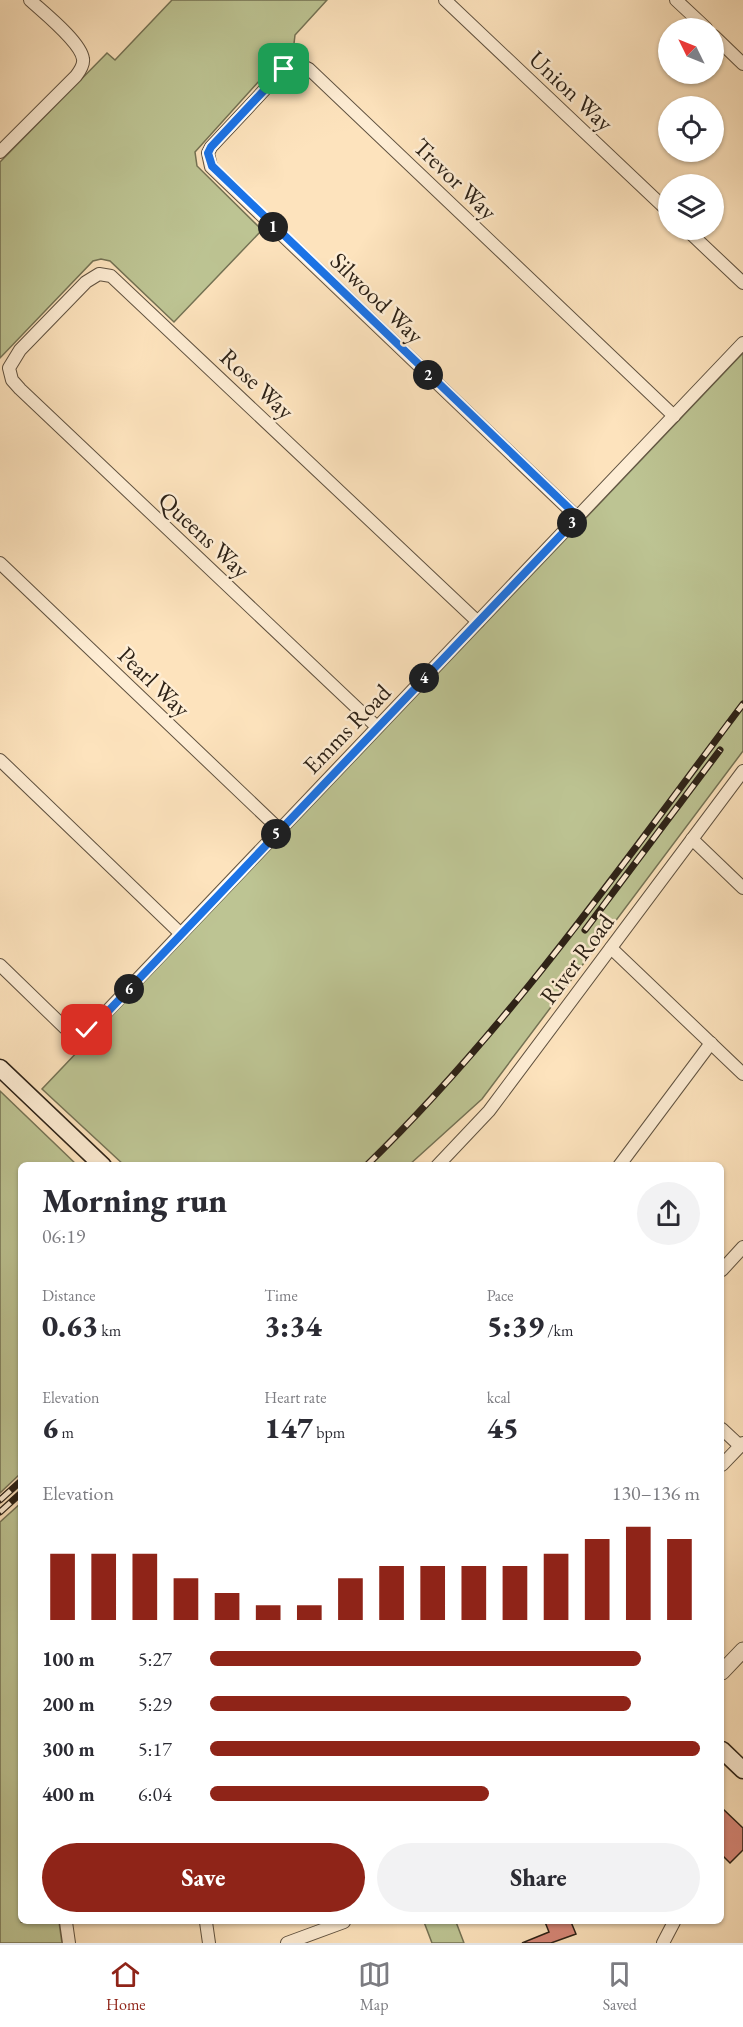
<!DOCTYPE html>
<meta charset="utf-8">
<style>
body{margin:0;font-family:"EB Garamond",serif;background:#f2f2f3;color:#2b2b33;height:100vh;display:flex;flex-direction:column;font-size:22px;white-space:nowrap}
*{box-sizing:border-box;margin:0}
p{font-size:20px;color:#7c7c81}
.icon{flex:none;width:33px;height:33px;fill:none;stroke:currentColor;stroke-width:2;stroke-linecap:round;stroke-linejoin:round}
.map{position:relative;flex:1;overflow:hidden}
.details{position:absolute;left:18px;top:1162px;width:706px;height:762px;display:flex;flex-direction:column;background:#fff;border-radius:9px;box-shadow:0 2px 4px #0004}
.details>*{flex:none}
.needle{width:39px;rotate:313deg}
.fabs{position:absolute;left:658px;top:18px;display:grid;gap:12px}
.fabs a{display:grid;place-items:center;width:66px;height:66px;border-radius:50%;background:#fff;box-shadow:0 2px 4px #0004;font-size:30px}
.pin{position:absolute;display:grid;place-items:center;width:51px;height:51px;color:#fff;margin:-26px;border-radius:12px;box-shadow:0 3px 9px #0006}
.km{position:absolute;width:30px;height:30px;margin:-15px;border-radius:50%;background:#222;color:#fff;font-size:16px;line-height:30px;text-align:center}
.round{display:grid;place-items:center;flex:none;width:63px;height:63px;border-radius:32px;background:#f2f2f3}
.headline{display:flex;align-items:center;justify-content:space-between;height:102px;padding:0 24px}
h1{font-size:33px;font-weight:800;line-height:45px}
.metrics{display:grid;grid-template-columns:repeat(3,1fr);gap:9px;height:102px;padding:6px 24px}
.metrics div{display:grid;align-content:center}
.metrics b{font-size:30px;font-weight:800}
.metrics small{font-size:16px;font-weight:400}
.metrics p{font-size:16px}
.chart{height:168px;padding:12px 24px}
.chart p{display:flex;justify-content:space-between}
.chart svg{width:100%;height:108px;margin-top:6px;stroke:#8f2418;stroke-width:6}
.primary-button{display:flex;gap:12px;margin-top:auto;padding:12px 24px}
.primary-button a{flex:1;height:69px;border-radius:36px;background:#8f2418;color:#fff;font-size:24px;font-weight:800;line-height:69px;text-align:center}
.primary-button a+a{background:#f2f2f3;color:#2b2b33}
ul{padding:0 24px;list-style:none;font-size:20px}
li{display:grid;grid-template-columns:96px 72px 1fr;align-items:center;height:45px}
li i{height:15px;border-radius:8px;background:#8f2418}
.tab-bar{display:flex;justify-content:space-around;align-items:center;height:84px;border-top:2px solid #e1e1e2;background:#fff;font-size:16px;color:#7c7c81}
.tab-bar a{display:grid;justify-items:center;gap:3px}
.tab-bar .current{color:#8f2418}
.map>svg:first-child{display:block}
.green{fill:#bdc493;stroke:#747254;stroke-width:1.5}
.building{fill:#d78778;stroke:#2c2116;stroke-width:1.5}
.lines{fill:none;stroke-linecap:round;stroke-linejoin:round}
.minor-casing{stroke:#605240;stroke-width:14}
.tertiary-casing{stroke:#605240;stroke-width:17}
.secondary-casing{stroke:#2c2116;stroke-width:19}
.minor{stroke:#feedd4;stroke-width:12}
.tertiary{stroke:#feedd4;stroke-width:15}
.secondary{stroke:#feedd4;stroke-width:16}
.rail-casing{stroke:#2c2116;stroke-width:7}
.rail{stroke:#feedd4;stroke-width:4.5;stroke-dasharray:14;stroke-linecap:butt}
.route-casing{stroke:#fff;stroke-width:12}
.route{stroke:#1a73e8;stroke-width:8}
.labels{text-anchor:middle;stroke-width:5;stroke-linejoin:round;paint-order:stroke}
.street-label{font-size:24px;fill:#2c2116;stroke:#feedd4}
</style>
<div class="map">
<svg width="743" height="1943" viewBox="0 0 743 1943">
<rect width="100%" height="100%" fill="#fde3bd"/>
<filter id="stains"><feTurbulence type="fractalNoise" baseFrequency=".00333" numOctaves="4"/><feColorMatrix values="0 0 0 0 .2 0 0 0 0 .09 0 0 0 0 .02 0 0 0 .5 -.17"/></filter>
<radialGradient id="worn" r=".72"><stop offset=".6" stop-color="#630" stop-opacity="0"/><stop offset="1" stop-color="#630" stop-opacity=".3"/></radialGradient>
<g class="green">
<path d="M172 0H327L295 35 293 52 278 60 195 152 197 166 262 230 174 322 110 261 101 259 93 261 0 358V162L107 53 115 60Z"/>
<path d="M743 353V751L482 1099 409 1165H124L42 1089Z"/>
<path d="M0 1091 77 1165 21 1166V1473L0 1493Z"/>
<path d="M21 1503V1922H59L62 1943H0V1522Z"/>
<path d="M424 1922H456L464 1943H432Z"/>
</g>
<g class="building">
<path d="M722 1808 743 1828V1850L730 1863 722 1855Z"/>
<path d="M545 1922H571L576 1934 551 1943H522L549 1932Z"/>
</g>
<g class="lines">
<defs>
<g id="minor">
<path d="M445 0 669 212"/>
<path d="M676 0 706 28"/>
<path d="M714 36 743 64"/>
<path d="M0 152 76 76C79 72 84 65 83 59 81 42 43 12 30 0"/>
<path d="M687 230 743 283"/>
<path d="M577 517 211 167 208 153 211 147 284 69 301 65 309 69 674 416"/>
<path d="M0 563 280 830"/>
<path d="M377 727 20 389 12 380 9 368 20 350 86 282 99 274 111 276 478 622"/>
<path d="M0 760 181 934"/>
<path d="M692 839 743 888"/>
<path d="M611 948 743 1074"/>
<path d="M0 965 65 1028 81 1031 92 1027 743 343"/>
<path d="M437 1166 489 1111 743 771"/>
<path d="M619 1166 711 1043"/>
<path d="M722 1270 743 1247"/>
<path d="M722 1429 740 1446"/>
<path d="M722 1465 743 1443"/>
<path d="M66 1922 69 1943"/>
<path d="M206 1922 209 1943"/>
<path d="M287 1943 344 1922"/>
<path d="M663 1943 674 1922"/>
</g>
<path id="tertiary" d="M722 1672 743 1650"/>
<g id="secondary">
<path d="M0 1068 103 1166"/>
<path d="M722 1750 743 1770"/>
</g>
</defs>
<use href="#minor" class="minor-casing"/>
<use href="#tertiary" class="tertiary-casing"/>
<use href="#secondary" class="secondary-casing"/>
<use href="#minor" class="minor"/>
<use href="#tertiary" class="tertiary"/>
<use href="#secondary" class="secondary"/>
<defs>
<g id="rail">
<path d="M585 930 720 750"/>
<path d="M366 1166C510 1026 623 863 743 704"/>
<path d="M0 1500 21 1481"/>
<path d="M0 1512 21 1493"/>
</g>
</defs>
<use href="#rail" class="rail-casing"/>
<use href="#rail" class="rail"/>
</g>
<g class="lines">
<defs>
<path id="route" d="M87 1030 97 1023 578 517 212 166 208 153 211 147 284 69"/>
</defs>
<use href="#route" class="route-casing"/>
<use href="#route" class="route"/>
</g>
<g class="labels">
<g class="street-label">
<text transform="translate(571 91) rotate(43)" y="8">Union Way</text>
<text transform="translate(455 179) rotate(44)" y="8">Trevor Way</text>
<text transform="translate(377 298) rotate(44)" y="8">Silwood Way</text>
<text transform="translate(257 384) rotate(43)" y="8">Rose Way</text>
<text transform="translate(204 535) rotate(43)" y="8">Queens Way</text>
<text transform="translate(154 682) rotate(44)" y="8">Pearl Way</text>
<text transform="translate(347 729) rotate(-46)" y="8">Emms Road</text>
<text transform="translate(577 959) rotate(-53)" y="8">River Road</text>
</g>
</g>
<rect width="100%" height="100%" filter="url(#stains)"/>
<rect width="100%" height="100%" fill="url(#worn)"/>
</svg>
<div class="fabs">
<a><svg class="needle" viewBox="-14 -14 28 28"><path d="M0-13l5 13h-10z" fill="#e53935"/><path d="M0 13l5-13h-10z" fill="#7c7c81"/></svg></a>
<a><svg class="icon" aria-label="locate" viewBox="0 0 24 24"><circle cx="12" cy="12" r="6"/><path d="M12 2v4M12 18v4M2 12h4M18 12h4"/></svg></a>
<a><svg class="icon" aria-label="layers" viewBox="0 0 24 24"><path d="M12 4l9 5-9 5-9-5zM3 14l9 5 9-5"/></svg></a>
</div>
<div class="pin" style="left:284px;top:69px;background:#1e9e55"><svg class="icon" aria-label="arrive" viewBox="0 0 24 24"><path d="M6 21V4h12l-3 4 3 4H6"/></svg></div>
<div class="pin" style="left:87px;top:1030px;background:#d93025"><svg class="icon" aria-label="check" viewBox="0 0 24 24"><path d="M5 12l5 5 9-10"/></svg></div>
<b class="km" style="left:273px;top:227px">1</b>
<b class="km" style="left:428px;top:375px">2</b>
<b class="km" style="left:572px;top:523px">3</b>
<b class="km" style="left:424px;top:678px">4</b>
<b class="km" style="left:276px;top:834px">5</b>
<b class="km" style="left:129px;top:989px">6</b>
<section class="details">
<div class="headline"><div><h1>Morning run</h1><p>06:19</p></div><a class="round"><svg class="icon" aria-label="share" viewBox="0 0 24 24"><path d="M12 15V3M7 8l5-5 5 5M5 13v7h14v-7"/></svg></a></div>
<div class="metrics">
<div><p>Distance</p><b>0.63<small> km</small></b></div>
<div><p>Time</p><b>3:34</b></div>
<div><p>Pace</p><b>5:39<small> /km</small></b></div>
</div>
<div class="metrics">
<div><p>Elevation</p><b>6<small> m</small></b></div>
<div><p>Heart rate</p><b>147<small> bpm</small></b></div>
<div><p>kcal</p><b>45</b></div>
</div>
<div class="chart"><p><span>Elevation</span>130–136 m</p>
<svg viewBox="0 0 160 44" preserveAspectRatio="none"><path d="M5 44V17M15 44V17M25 44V17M35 44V27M45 44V33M55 44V38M65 44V38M75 44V27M85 44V22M95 44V22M105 44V22M115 44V22M125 44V17M135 44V11M145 44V6M155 44V11"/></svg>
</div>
<ul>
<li><b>100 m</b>5:27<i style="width:88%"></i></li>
<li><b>200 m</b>5:29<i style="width:86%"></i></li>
<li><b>300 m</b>5:17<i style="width:100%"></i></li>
<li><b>400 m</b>6:04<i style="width:57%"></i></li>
</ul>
<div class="primary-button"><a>Save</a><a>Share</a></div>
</section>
</div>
<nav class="tab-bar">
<a class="current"><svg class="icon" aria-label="home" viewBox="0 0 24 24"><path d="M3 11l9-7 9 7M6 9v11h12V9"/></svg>Home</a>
<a><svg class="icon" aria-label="map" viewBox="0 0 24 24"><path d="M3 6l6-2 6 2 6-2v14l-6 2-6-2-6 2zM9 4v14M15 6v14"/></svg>Map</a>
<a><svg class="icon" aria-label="saved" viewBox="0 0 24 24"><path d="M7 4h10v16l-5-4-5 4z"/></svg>Saved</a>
</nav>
